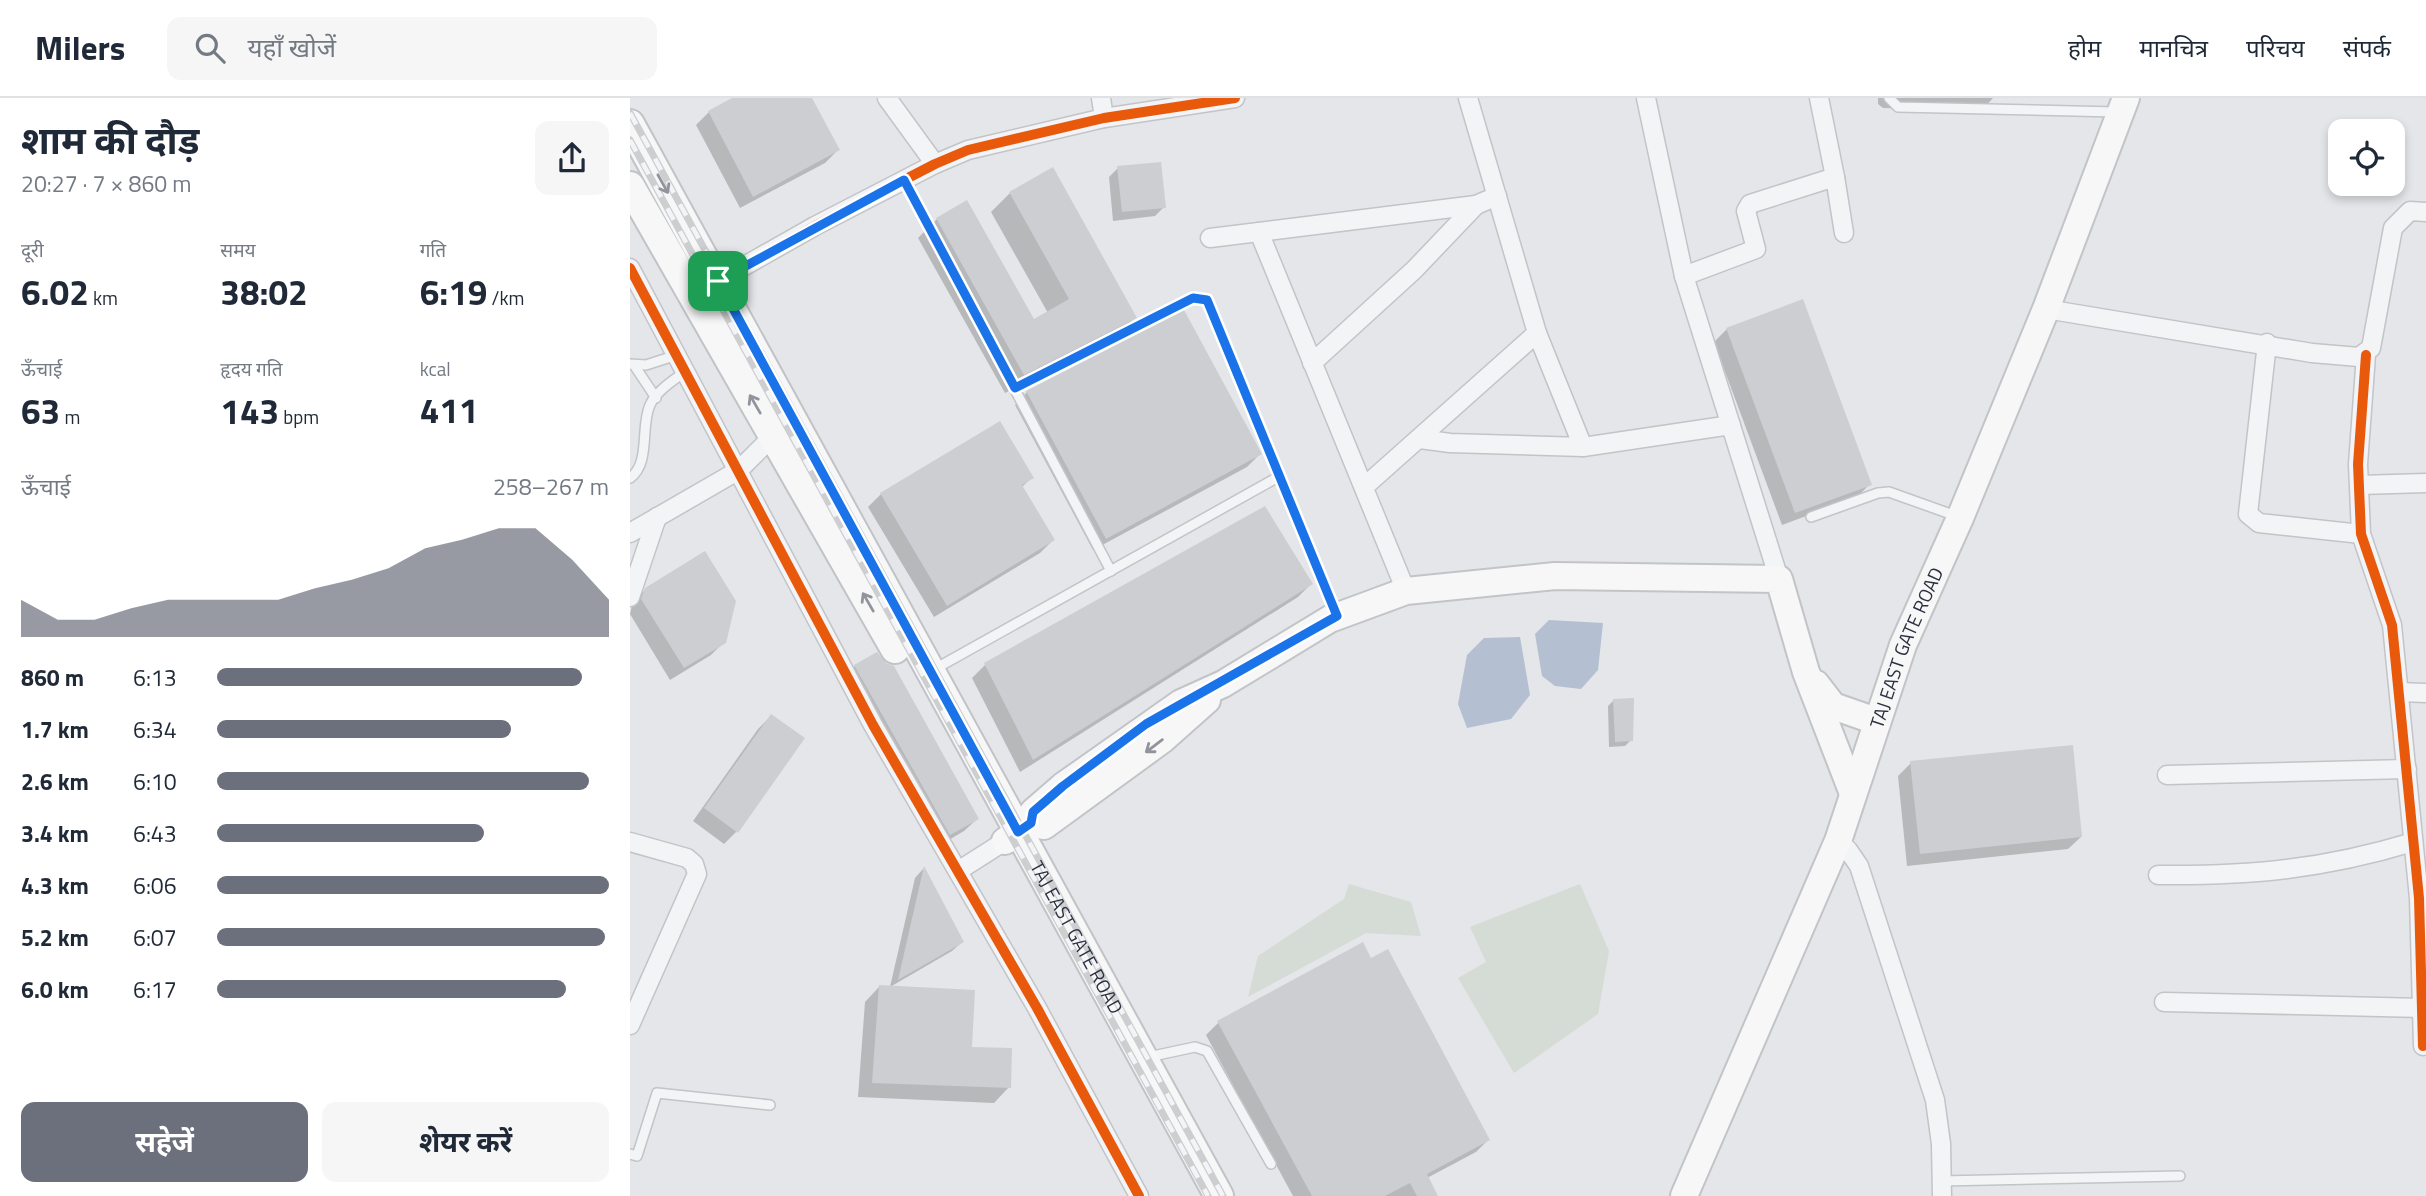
<!DOCTYPE html>
<html lang="hi">
<meta charset="utf-8">
<style>
body{margin:0;font-family:"Titillium Web","Noto Sans Devanagari",sans-serif;background:#f6f6f7;color:#1f2937;height:100vh;display:flex;flex-direction:column;font-size:26px;white-space:nowrap}
*{box-sizing:border-box;margin:0}
p{font-size:23px;color:#747a83}
.icon{flex:none;width:38px;height:38px;fill:none;stroke:currentColor;stroke-width:2;stroke-linecap:round;stroke-linejoin:round}
.map{position:relative;flex:1;overflow:hidden}
.sheet{display:flex;flex-direction:column;background:#fff;width:630px}
.sheet>*{flex:none}
.tools{position:absolute;left:1698px;top:21px;display:grid;gap:14px}
.tools a{display:grid;place-items:center;width:77px;height:77px;border-radius:14px;background:#fff;box-shadow:0 4px 10px #0003;font-size:35px}
.pin{position:absolute;display:grid;place-items:center;width:60px;height:60px;color:#fff;margin:-30px;border-radius:14px;box-shadow:0 4px 10px #0006}
.round{display:grid;place-items:center;flex:none;width:74px;height:74px;border-radius:14px;background:#f6f6f7}
.head{display:flex;align-items:center;justify-content:space-between;height:119px;padding:0 21px}
h1{font-size:38px;font-weight:700;line-height:52px}
.figures{display:grid;grid-template-columns:repeat(3,1fr);gap:10px;height:119px;padding:7px 21px}
.figures div{display:grid;align-content:center}
.figures b{font-size:35px;font-weight:700}
.figures small{font-size:19px;font-weight:400}
.figures p{font-size:19px}
.chart{height:196px;padding:14px 21px}
.chart p{display:flex;justify-content:space-between}
.chart svg{width:100%;height:126px;margin-top:7px;fill:#6c707c;opacity:.7}
.action{display:flex;gap:14px;margin-top:auto;padding:14px 21px}
.action a{flex:1;height:80px;border-radius:14px;background:#6c707c;color:#fff;font-size:28px;font-weight:700;line-height:80px;text-align:center}
.action a+a{background:#f6f6f7;color:#1f2937}
ul{padding:0 21px;list-style:none;font-size:23px}
li{display:grid;grid-template-columns:112px 84px 1fr;align-items:center;height:52px}
li i{height:18px;border-radius:9px;background:#6c707c}
header{display:flex;align-items:center;gap:42px;box-sizing:border-box;height:98px;padding:0 35px;background:#fff;border-bottom:2px solid #e0e1e3}
header strong{font-size:33px}
nav{display:flex;gap:38px;margin-inline-start:auto;font-size:24px}
.search{width:490px;height:63px;background:#f6f6f7;display:flex;align-items:center;gap:18px;box-sizing:border-box;padding:0 24px;border-radius:14px;color:#747a83;font-size:26px}
main{display:flex;flex:1;min-height:0}
.map>svg:first-child{display:block}
.green{fill:#d4dcd5}
.water{fill:#b4c0d2}
.shadow{fill:#0003}
.building{fill:#ccced1}
.lines{fill:none;stroke-linecap:round;stroke-linejoin:round}
.lane-casing{stroke:#c2c4c7;stroke-width:12}
.street-casing{stroke:#c2c4c7;stroke-width:21}
.secondary-casing{stroke:#c2c4c7;stroke-width:30}
.primary-casing{stroke:#c1c3c6;stroke-width:32}
.lane{stroke:#f3f4f6;stroke-width:9}
.street{stroke:#f3f4f6;stroke-width:18}
.secondary{stroke:#f7f7f7;stroke-width:26}
.primary{stroke:#f7f7f7;stroke-width:28}
.rail-casing{stroke:#cdced0;stroke-width:7}
.rail{stroke:#f2f4f8;stroke-width:4.5;stroke-dasharray:13;stroke-linecap:butt}
.cycleway-casing{stroke:#f2f4f8;stroke-width:15}
.cycleway{stroke:#e8590c;stroke-width:10}
.oneway{stroke:#91949c}
.route-casing{stroke:#fff;stroke-width:14}
.route{stroke:#1a73e8;stroke-width:9}
.labels{text-anchor:middle;stroke-width:7;stroke-linejoin:round;paint-order:stroke}
.street-label{font-size:19px;fill:#2b3141;stroke:#f2f4f8}
</style>
<header>
<strong>Milers</strong>
<div class="search"><svg class="icon" aria-label="search" viewBox="0 0 24 24"><circle cx="10" cy="10" r="6"/><path d="M15 15l6 6"/></svg>यहाँ खोजें</div>
<nav><a>होम</a><a>मानचित्र</a><a>परिचय</a><a>संपर्क</a></nav>
</header>
<main>
<section class="sheet">
<div class="head"><div><h1>शाम की दौड़</h1><p>20:27 · 7 × 860 m</p></div><a class="round"><svg class="icon" aria-label="share" viewBox="0 0 24 24"><path d="M12 15V3M7 8l5-5 5 5M5 13v7h14v-7"/></svg></a></div>
<div class="figures">
<div><p>दूरी</p><b>6.02<small> km</small></b></div>
<div><p>समय</p><b>38:02</b></div>
<div><p>गति</p><b>6:19<small> /km</small></b></div>
</div>
<div class="figures">
<div><p>ऊँचाई</p><b>63<small> m</small></b></div>
<div><p>हृदय गति</p><b>143<small> bpm</small></b></div>
<div><p>kcal</p><b>411</b></div>
</div>
<div class="chart"><p><span>ऊँचाई</span>258–267 m</p>
<svg viewBox="0 0 160 44" preserveAspectRatio="none"><path d="M0 44V31L10 38L20 38L30 34L40 31L50 31L60 31L70 31L80 27L90 24L100 20L110 13L120 10L130 6L140 6L150 17L160 31V44z"/></svg>
</div>
<ul>
<li><b>860 m</b>6:13<i style="width:93%"></i></li>
<li><b>1.7 km</b>6:34<i style="width:75%"></i></li>
<li><b>2.6 km</b>6:10<i style="width:95%"></i></li>
<li><b>3.4 km</b>6:43<i style="width:68%"></i></li>
<li><b>4.3 km</b>6:06<i style="width:100%"></i></li>
<li><b>5.2 km</b>6:07<i style="width:99%"></i></li>
<li><b>6.0 km</b>6:17<i style="width:89%"></i></li>
</ul>
<div class="action"><a>सहेजें</a><a>शेयर करें</a></div>
</section>
<div class="map">
<svg width="1796" height="1098" viewBox="0 0 1796 1098">
<rect width="100%" height="100%" fill="#e4e6e9"/>
<g class="green">
<path d="M719 786 781 804 791 838 736 835 618 899 628 858 714 801Z"/>
<path d="M950 786 979 853 968 916 884 975 828 880 856 864 840 829Z"/>
</g>
<g class="water">
<path d="M919 522 973 525 968 572 951 591 925 588 912 578 905 536Z"/>
<path d="M890 539 900 597 881 621 837 630 828 606 837 557 854 540Z"/>
</g>
<g class="shadow">
<path d="M106 0H180L208 52 195 65 110 110 66 27 79 14Z"/>
<path d="M1248 0H1363L1352 12 1253 10 1248 6Z"/>
<path d="M488 70 534 109 525 118 483 123 479 79Z"/>
<path d="M380 95 505 220 486 239 375 295 288 140 307 121 403 224 418 215 361 114Z"/>
<path d="M1097 231 1240 386 1227 399 1152 427 1084 244Z"/>
<path d="M397 294 630 356 617 369 463 452 385 307Z"/>
<path d="M370 325 402 379 392 389 423 442 410 455 304 519 238 409 251 396Z"/>
<path d="M681 486 668 499 390 674 342 580 355 567Z"/>
<path d="M16 491 94 544 81 557 40 582 0 516 3 504Z"/>
<path d="M225 568 347 721 334 733 307 749 212 581Z"/>
<path d="M984 602 1001 642 995 648 979 649 978 608Z"/>
<path d="M141 618 107 733 94 746 63 723 128 631Z"/>
<path d="M1281 665 1451 739 1438 751 1277 768 1268 678Z"/>
<path d="M293 771 332 844 322 853 260 889 285 780Z"/>
<path d="M250 888 379 989 364 1005 228 999 235 904Z"/>
<path d="M589 924 858 1042 846 1054 797 1080 806 1098H663L576 937Z"/>
</g>
<g class="building">
<path d="M102 0H182L210 52 123 99 78 13Z"/>
<path d="M531 64 536 110 492 114 487 68Z"/>
<path d="M423 69 507 220 394 277 306 120 337 102 404 221 439 201 379 94Z"/>
<path d="M1173 201 1242 387 1165 415 1096 230Z"/>
<path d="M554 212 632 356 476 441 396 293Z"/>
<path d="M370 323 404 380 392 387 425 442 317 508 250 395Z"/>
<path d="M635 408 683 486 403 662 354 565Z"/>
<path d="M75 453 106 503 96 545 54 570 11 501 15 490Z"/>
<path d="M247 554 256 565 264 568 349 721 320 737 224 567Z"/>
<path d="M1004 600 1003 643 985 644 983 601Z"/>
<path d="M141 616 175 640 108 735 74 710Z"/>
<path d="M1443 647 1452 739 1290 756 1280 663Z"/>
<path d="M294 768 334 844 268 882Z"/>
<path d="M733 844 741 860 758 851 860 1042 797 1076 808 1098H787L780 1085 755 1098H682L587 923Z"/>
<path d="M249 887 345 892 342 949 382 950 381 990 242 985Z"/>
</g>
<g class="lines">
<defs>
<g id="lane">
<path d="M1259 0 1268 9 1486 14"/>
<path d="M274 82 481 473"/>
<path d="M0 266 16 267 47 257"/>
<path d="M4 267 26 300"/>
<path d="M385 290 563 200 577 202 707 517"/>
<path d="M0 380C21 365 10 328 20 307 26 293 44 282 56 273"/>
<path d="M1181 419 1248 395 1259 394 1329 419"/>
<path d="M303 572 650 378"/>
<path d="M518 959 565 949 577 953 641 1066"/>
<path d="M0 1056 7 1058 27 995 140 1007"/>
<path d="M1312 1083 1550 1078"/>
</g>
<g id="street">
<path d="M257 0 305 66"/>
<path d="M471 0 474 20"/>
<path d="M1016 0 1054 178 1149 481"/>
<path d="M1205 79 1214 135"/>
<path d="M629 134 776 493"/>
<path d="M580 140 846 107 867 98"/>
<path d="M0 170 243 627 407 910 509 1098"/>
<path d="M1054 178 1126 151 1116 113 1120 106 1205 79 1189 0"/>
<path d="M88 183 185 128 305 66 338 52 474 20 605 0"/>
<path d="M1416 211 1682 255 1729 259 1741 250 1763 130 1780 113 1796 114"/>
<path d="M907 235 953 349"/>
<path d="M1637 245 1618 416 1629 425 1731 436"/>
<path d="M1736 257 1728 366 1731 436 1762 527 1789 800 1793 948"/>
<path d="M682 265 784 172 846 107"/>
<path d="M790 341 820 345 953 349 1101 327"/>
<path d="M1730 387 1796 385"/>
<path d="M734 389 907 235 838 0"/>
<path d="M0 435 109 372 143 338"/>
<path d="M0 499 27 419"/>
<path d="M1769 594 1796 595"/>
<path d="M1537 677 1777 671"/>
<path d="M1208 743 1218 752 1229 768 1305 1002 1311 1046 1312 1098"/>
<path d="M0 744 57 760 64 766 67 776 0 927"/>
<path d="M328 773 375 743"/>
<path d="M1528 777C1621 778 1694 771 1783 744"/>
<path d="M1534 904 1793 910"/>
</g>
<g id="secondary">
<path d="M1186 586 1203 608 1246 623"/>
<path d="M401 725 403 714 433 688 551 605 593 586 700 521 776 493 925 478 1149 481 1176 574 1222 693"/>
<path d="M375 743 401 725 414 728 532 642 577 602"/>
<path id="s1" d="M1054 1098 1208 743 1273 547 1330 420 1416 211 1496 0"/>
</g>
<g id="primary">
<path id="s2" d="M0 26 589 1098"/>
<path d="M0 88 265 551"/>
</g>
</defs>
<use href="#lane" class="lane-casing"/>
<use href="#street" class="street-casing"/>
<use href="#secondary" class="secondary-casing"/>
<use href="#primary" class="primary-casing"/>
<use href="#lane" class="lane"/>
<use href="#street" class="street"/>
<use href="#secondary" class="secondary"/>
<use href="#primary" class="primary"/>
<defs>
<g id="rail">
<path d="M0 15 593 1098"/>
<path d="M0 42 578 1098"/>
</g>
</defs>
<use href="#rail" class="rail-casing"/>
<use href="#rail" class="rail"/>
<defs>
<g id="cycleway">
<path d="M0 170 243 627 407 910 509 1098"/>
<path d="M88 183 185 128 305 66 338 52 474 20 605 0"/>
<path d="M1736 257 1728 366 1731 436 1762 527 1789 800 1793 948"/>
</g>
</defs>
<use href="#cycleway" class="cycleway-casing"/>
<use href="#cycleway" class="cycleway"/>
</g>
<defs><path id="oneway-shaft" d="M-6 0H5M1.5-3L5.5 0L1.5 3" fill="none" stroke-width="1.6" stroke-linecap="round" stroke-linejoin="round" transform="scale(1.75)"/></defs>
<g class="oneway">
<use href="#oneway-shaft" transform="translate(33 86) rotate(61)"/>
<use href="#oneway-shaft" transform="translate(125 306) rotate(-120)"/>
<use href="#oneway-shaft" transform="translate(238 504) rotate(-120)"/>
<use href="#oneway-shaft" transform="translate(524 648) rotate(143)"/>
</g>
<g class="lines">
<defs>
<path id="route" d="M274 82 385 290 563 200 577 202 707 518 516 626 433 688 403 714 401 725 388 734 88 183Z"/>
</defs>
<use href="#route" class="route-casing"/>
<use href="#route" class="route"/>
</g>
<g class="labels">
<g class="street-label">
<text dy="7" stroke="none"><textPath href="#s1" startOffset="592">TAJ EAST GATE ROAD</textPath></text>
<text dy="7" stroke="none"><textPath href="#s2" startOffset="928">TAJ EAST GATE ROAD</textPath></text>
</g>
</g>
</svg>
<div class="tools">
<a><svg class="icon" aria-label="locate" viewBox="0 0 24 24"><circle cx="12" cy="12" r="6"/><path d="M12 2v4M12 18v4M2 12h4M18 12h4"/></svg></a>
</div>
<div class="pin" style="left:88px;top:183px;background:#1e9e55"><svg class="icon" aria-label="arrive" viewBox="0 0 24 24"><path d="M6 21V4h12l-3 4 3 4H6"/></svg></div>
</div>
</main>
